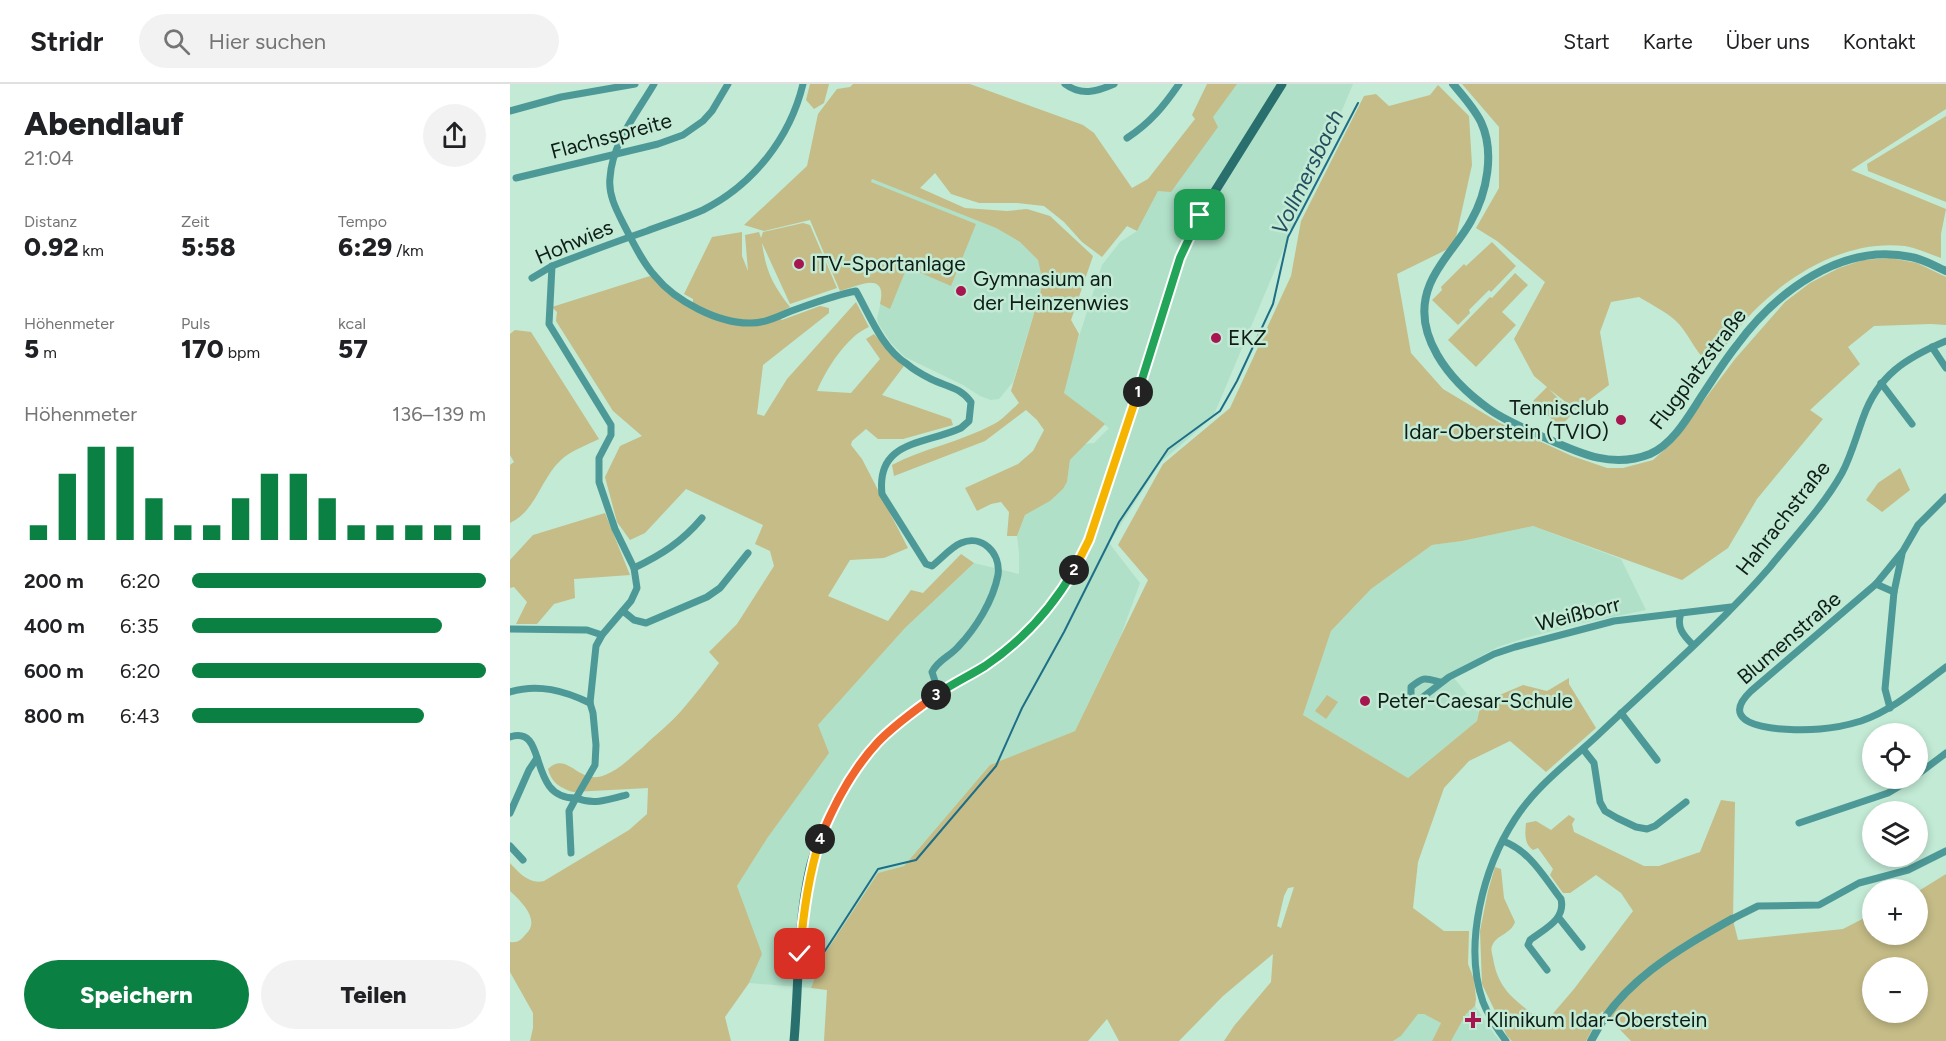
<!DOCTYPE html>
<html lang="de">
<meta charset="utf-8">
<style>
body{margin:0;font-family:Figtree,sans-serif;background:#f2f2f2;color:#202124;height:100vh;display:flex;flex-direction:column;font-size:22px;white-space:nowrap}
*{box-sizing:border-box;margin:0}
p{font-size:20px;color:#757577}
.icon{flex:none;width:33px;height:33px;fill:none;stroke:currentColor;stroke-width:2;stroke-linecap:round;stroke-linejoin:round}
.map{position:relative;flex:1;overflow:hidden}
.details{display:flex;flex-direction:column;background:#fff;width:510px}
.details>*{flex:none}
.fabs{position:absolute;left:1352px;top:639px;display:grid;gap:12px}
.fabs a{display:grid;place-items:center;width:66px;height:66px;border-radius:50%;background:#fff;box-shadow:0 3px 9px #0003;font-size:30px}
.pin{position:absolute;display:grid;place-items:center;width:51px;height:51px;color:#fff;margin:-26px;border-radius:12px;box-shadow:0 3px 9px #0006}
.km{position:absolute;width:30px;height:30px;margin:-15px;border-radius:50%;background:#222;color:#fff;font-size:16px;line-height:30px;text-align:center}
.round{display:grid;place-items:center;flex:none;width:63px;height:63px;border-radius:32px;background:#f2f2f2}
.headline{display:flex;align-items:center;justify-content:space-between;height:102px;padding:0 24px}
h1{font-size:33px;font-weight:800;line-height:45px}
.metrics{display:grid;grid-template-columns:repeat(3,1fr);gap:9px;height:102px;padding:6px 24px}
.metrics div{display:grid;align-content:center}
.metrics b{font-size:26px;font-weight:800}
.metrics small{font-size:16px;font-weight:400}
.metrics p{font-size:16px}
.chart{height:168px;padding:12px 24px}
.chart p{display:flex;justify-content:space-between}
.chart svg{width:100%;height:108px;margin-top:6px;stroke:#0b8043;stroke-width:6}
.primary-button{display:flex;gap:12px;margin-top:auto;padding:12px 24px}
.primary-button a{flex:1;height:69px;border-radius:36px;background:#0b8043;color:#fff;font-size:24px;font-weight:800;line-height:69px;text-align:center}
.primary-button a+a{background:#f2f2f2;color:#202124}
ul{padding:0 24px;list-style:none;font-size:20px}
li{display:grid;grid-template-columns:96px 72px 1fr;align-items:center;height:45px}
li i{height:15px;border-radius:8px;background:#0b8043}
header{display:flex;align-items:center;gap:36px;box-sizing:border-box;height:84px;padding:0 30px;background:#fff;border-bottom:2px solid #e0e0e0}
header strong{font-size:28px}
nav{display:flex;gap:33px;margin-inline-start:auto;font-size:21px}
.search{width:420px;height:54px;background:#f2f2f2;display:flex;align-items:center;gap:15px;box-sizing:border-box;padding:0 21px;border-radius:33px;color:#757577;font-size:22px}
main{display:flex;flex:1;min-height:0}
.map>svg:first-child{display:block}
.built{fill:#b0e0c8}
.green{fill:#c5bc87;fill-rule:evenodd}
.lines{fill:none;stroke-linecap:round;stroke-linejoin:round}
.stream{stroke:#1e6e87;stroke-width:2}
.minor{stroke:#4d9998;stroke-width:7}
.tertiary{stroke:#4d9998;stroke-width:8}
.secondary{stroke:#296f6e;stroke-width:9}
.split-1-casing{stroke:#fff;stroke-width:12}
.split-2-casing{stroke:#fff;stroke-width:12}
.split-3-casing{stroke:#fff;stroke-width:12}
.split-4-casing{stroke:#fff;stroke-width:12}
.split-5-casing{stroke:#fff;stroke-width:12}
.split-1{stroke:#22a559;stroke-width:8}
.split-2{stroke:#f5b400;stroke-width:8}
.split-3{stroke:#22a559;stroke-width:8}
.split-4{stroke:#f0652b;stroke-width:8}
.split-5{stroke:#f5b400;stroke-width:8}
.poi-dot{fill:#a81651;stroke:#c2ead5;stroke-width:2}
.labels{text-anchor:middle;stroke-width:5;stroke-linejoin:round;paint-order:stroke}
.street-label{font-size:21px;fill:#0e1d16;stroke:#c2ead5}
.poi-label{font-size:21px;fill:#0e1d16;stroke:#c2ead5;text-anchor:start}
.water-label{font-size:22px;font-style:italic;fill:#244e5f;stroke:#c2ead5}
</style>
<header>
<strong>Stridr</strong>
<div class="search"><svg class="icon" aria-label="search" viewBox="0 0 24 24"><circle cx="10" cy="10" r="6"/><path d="M15 15l6 6"/></svg>Hier suchen</div>
<nav><a>Start</a><a>Karte</a><a>Über uns</a><a>Kontakt</a></nav>
</header>
<main>
<section class="details">
<div class="headline"><div><h1>Abendlauf</h1><p>21:04</p></div><a class="round"><svg class="icon" aria-label="share" viewBox="0 0 24 24"><path d="M12 15V3M7 8l5-5 5 5M5 13v7h14v-7"/></svg></a></div>
<div class="metrics">
<div><p>Distanz</p><b>0.92<small> km</small></b></div>
<div><p>Zeit</p><b>5:58</b></div>
<div><p>Tempo</p><b>6:29<small> /km</small></b></div>
</div>
<div class="metrics">
<div><p>Höhenmeter</p><b>5<small> m</small></b></div>
<div><p>Puls</p><b>170<small> bpm</small></b></div>
<div><p>kcal</p><b>57</b></div>
</div>
<div class="chart"><p><span>Höhenmeter</span>136–139 m</p>
<svg viewBox="0 0 160 44" preserveAspectRatio="none"><path d="M5 44V38M15 44V17M25 44V6M35 44V6M45 44V27M55 44V38M65 44V38M75 44V27M85 44V17M95 44V17M105 44V27M115 44V38M125 44V38M135 44V38M145 44V38M155 44V38"/></svg>
</div>
<ul>
<li><b>200 m</b>6:20<i style="width:100%"></i></li>
<li><b>400 m</b>6:35<i style="width:85%"></i></li>
<li><b>600 m</b>6:20<i style="width:100%"></i></li>
<li><b>800 m</b>6:43<i style="width:79%"></i></li>
</ul>
<div class="primary-button"><a>Speichern</a><a>Teilen</a></div>
</section>
<div class="map">
<svg width="1436" height="957" viewBox="0 0 1436 957">
<rect width="100%" height="100%" fill="#c2ead5"/>
<g class="built">
<path d="M726 0H843L703 333 651 378 599 459 630 499 611 551 565 647 480 681 394 782 368 789 312 874 301 904 239 899 251 870 227 802 258 753 308 641 395 544 464 479 509 490V469L507 452 515 431 540 417 553 405 557 398 560 376 575 360 584 359 599 344 554 309 559 284 592 181 610 158 627 147 648 107Z"/>
<path d="M362 95 486 144 510 158 528 176 533 199 503 298 489 315 481 316 470 312 453 301 395 273 381 259 369 241 367 235 373 209 370 203 365 199 356 198 339 205 341 158Z"/>
<path d="M1023 442 1111 475 1136 526 1068 540 1012 555 988 563 940 589 961 615 969 628 967 637 898 694 793 631 821 547 861 505 922 461 952 457Z"/>
<path d="M965 922 985 951 990 957H941L956 930Z"/>
<path d="M908 930H914L931 939 922 957H883L891 952Z"/>
</g>
<g class="green">
<path d="M300 0H319L314 19 304 25 296 16Z"/>
<path d="M343 0H460L573 41 584 49 622 104 638 95 685 35 682 31 697 0H727L703 33 708 43 661 108 648 107 627 147 617 142 592 173 572 158 554 138 534 122 507 119H469L441 110 425 89 410 104 455 124 497 127 517 125 540 132 583 172 561 236 569 250 554 309 595 340 560 376 557 398 553 405 540 417 515 431 507 452H497L499 428 491 418 481 420 467 427 455 404 508 380 523 367 534 346 527 336 516 326 475 357 384 392 382 381C414 364 451 358 484 340 493 335 501 326 509 319L501 307 533 199 528 176 510 158 486 144 362 95 361 98 466 140 441 202 397 183 380 225 370 220C378 186 348 202 330 207L300 136 254 147 234 141 297 82 308 30 327 5 340 3Z"/>
<path d="M952 0H1436V25L1341 86 1436 125 1431 150V174C1419 170 1407 164 1395 162 1341 156 1289 184 1250 221 1231 238 1216 262 1201 282 1185 268 1181 254 1169 240 1159 229 1142 221 1129 213L1101 218 1090 248 1099 301 1066 326 1039 305 1063 329 1050 343 1023 317 1037 303 1024 292 1004 255 1035 198 987 157 966 144 989 104V43Z"/>
<path d="M928 1 959 32 962 81 944 162 887 190 901 269 933 305 990 339 1062 372 1097 384H1113L1143 376 1162 359 1225 275 1275 218 1300 199 1329 184 1353 176 1381 174 1407 179 1436 193V241L1421 240 1364 242 1338 263 1350 280 1300 326 1313 335 1247 415 1218 464 1172 496 1023 442 952 457 922 461 861 505 821 547 793 631 898 694 967 637 971 619 1013 601 1037 607 1059 594V600L1086 644 1036 688 1000 657 959 677 934 704 908 778 903 824 934 847H959L958 880 964 895 966 915 965 922 956 930 941 957H922L931 939 914 930H908L891 952 883 957H714L724 942 761 898 763 870 713 912 669 957H609L597 935 578 957H314L317 906 301 904 312 874 368 789 394 782 480 681 565 647 638 496 608 461 653 380 720 324 781 192 791 137 854 12 866 10 879 22 920 11ZM784 803 771 844 767 842 774 812 778 804Z"/>
<path d="M1436 32V118L1358 87 1357 80Z"/>
<path d="M293 139 300 141 327 204 280 220 252 159C256 187 262 200 280 223L265 231 272 236 310 222 319 224V229L253 281 247 330 254 332 277 295 346 218 359 243C337 252 316 285 307 307L341 309 370 275 356 255 364 250 394 282 372 311 441 335 443 341 393 355H368L356 345 342 357 341 361 352 375 398 464 374 474 340 476 318 512 378 537 401 506 413 509 451 470 464 479 395 544 308 641 319 669 258 753 227 802 252 870 239 899 215 933 221 957H20L23 944V929L0 888V858C8 859 11 856 16 850 31 836 11 817 0 807V779C9 789 20 801 34 797L119 746 137 730 138 704 63 708C50 704 41 698 38 685 58 666 68 702 95 691 109 686 121 673 132 664 145 651 160 640 172 626 185 611 197 595 209 579L199 568 227 540 264 482 260 467 245 460 253 441 176 405 135 449 120 456 107 438 95 393 110 362 132 352 103 327 46 237 47 228 42 223 140 192 183 224V215L174 210 202 153 232 148V172L238 187 235 151 249 148 251 154 253 148Z"/>
<path d="M982 158 1006 182 981 208 979 206 959 226 960 229 948 241 922 216 932 206 931 203 954 180 956 182Z"/>
<path d="M1005 189 1018 201 992 228 1006 241 966 283 938 256 980 213 982 214Z"/>
<path d="M5 246 21 248 89 355C77 361 60 367 51 376 31 394 26 427 0 439V381L4 378 0 371V250Z"/>
<path d="M1390 384 1400 406 1372 428 1356 416 1368 399Z"/>
<path d="M95 429 120 491 64 495 65 514 44 520 27 540H6L17 518 4 503 0 504V476L23 451Z"/>
<path d="M817 611 828 618 816 635 805 627Z"/>
<path d="M1211 716 1225 718 1223 836 1228 856 1333 845 1362 830V850H1407V808L1436 790V957H1121L1092 927 1076 957H1002L997 952 972 900 970 847 978 807 985 783 991 785 994 814 1005 838C1001 850 987 851 983 860 980 865 982 869 983 874 988 906 1005 916 1029 935H1035L1040 933 1064 905 1123 827 1111 809 1086 791 1060 809H1053L1040 791 1043 785 1028 764 1023 766C1014 760 1015 749 1016 739L1026 737 1041 746 1059 731 1065 735 1062 740 1064 748 1134 782H1149L1190 768ZM1362 884H1407V928H1362Z"/>
</g>
<g class="lines">
<path class="stream" d="M311 873 368 785 406 776 486 682 512 624 554 548 609 438 658 365 710 327 727 297 763 220 778 153 848 19"/>
<g class="minor">
<path d="M144 0C127 29 102 59 100 94 98 111 107 127 114 141 123 158 132 178 145 192 165 217 209 240 241 239 257 239 270 231 284 226 304 219 325 211 346 207 360 232 372 264 397 280 404 286 413 291 421 295 437 303 450 303 461 318L459 337 451 344C414 361 366 356 372 410L416 480 422 482C431 475 441 463 451 459 472 450 491 469 488 491 483 517 466 544 448 563 439 573 428 576 422 588L429 609"/>
<path d="M555 0C571 12 586 8 604 0"/>
<path d="M0 27 51 13 125 0"/>
<path d="M617 54C640 39 654 22 669 0"/>
<path d="M6 94 148 60 173 51 193 37 202 27 218 0"/>
<path d="M22 194 42 182C73 170 105 158 137 147 155 140 175 134 193 126 243 101 280 54 293 0"/>
<path d="M1422 263 1436 284"/>
<path d="M1371 299 1402 340"/>
<path d="M1436 413 1408 441 1393 467 1366 500 1241 607C1198 648 1289 647 1310 645 1324 644 1338 641 1351 637 1383 626 1409 603 1436 583"/>
<path d="M124 484C151 471 172 458 192 434"/>
<path d="M1366 500 1384 508"/>
<path d="M113 527 124 536 136 539 197 513 210 504 238 469"/>
<path d="M1171 529C1166 543 1173 551 1183 561"/>
<path d="M0 545 77 546 92 551"/>
<path d="M930 598C915 594 914 592 901 603V613L909 616 939 593 984 570 1005 563 1104 537 1221 523"/>
<path d="M0 608C28 599 55 607 80 619"/>
<path d="M1380 624 1375 605 1384 508 1392 470"/>
<path d="M1111 629 1147 676"/>
<path d="M0 653C39 640 16 715 66 714L85 681 86 661 83 629 80 619 86 562 92 551 121 517 127 504 124 484 105 445 89 398V374L101 351V341L39 240 42 182"/>
<path d="M1073 665 1084 679 1090 718 1095 727 1107 734 1126 743 1137 745 1145 742 1176 718"/>
<path d="M1407 691 1436 669"/>
<path d="M0 729 19 686 27 674"/>
<path d="M1289 739 1378 709 1403 694"/>
<path d="M993 757C1020 767 1034 793 1051 815 1056 836 1034 845 1020 856L1018 861 1037 886"/>
<path d="M0 762 13 776"/>
<path d="M61 769 59 727 66 714C83 721 98 716 116 711"/>
<path d="M1049 834 1072 863"/>
<path d="M1222 835 1248 822 1309 821 1349 799 1398 786 1436 767"/>
<path d="M996 957C987 945 978 931 973 918 953 861 973 784 1005 735 1026 702 1059 678 1088 651 1145 597 1208 543 1260 483 1284 453 1313 423 1332 389 1341 372 1346 353 1353 334 1368 291 1396 274 1436 257"/>
</g>
<g class="tertiary">
<path d="M943 0C953 12 964 24 971 38 985 68 977 109 961 137 949 159 930 176 920 200 899 250 941 298 979 325 994 336 1012 343 1029 351 1065 367 1100 386 1140 370 1165 359 1180 329 1195 307 1205 292 1215 276 1227 261 1266 208 1332 158 1401 173 1413 175 1425 182 1436 187"/>
<path d="M1081 957C1110 898 1167 866 1222 835"/>
</g>
<path class="secondary" d="M284 957C289 900 287 840 300 784 305 763 315 741 324 721 347 675 387 636 430 609 451 595 474 583 495 567 538 532 569 486 587 434L670 174 687 136 772 0"/>
</g>
<g class="lines">
<defs>
<path id="split-1" d="M628 308 670 174 690 131"/>
<path id="split-2" d="M564 486 579 456 628 308"/>
<path id="split-3" d="M426 611C442 600 459 592 475 582 512 557 542 524 564 486"/>
<path id="split-4" d="M310 755C324 720 342 686 368 658 385 640 406 626 426 611"/>
<path id="split-5" d="M290 870C293 830 298 793 310 755"/>
</defs>
<use href="#split-1" class="split-1-casing"/>
<use href="#split-2" class="split-2-casing"/>
<use href="#split-3" class="split-3-casing"/>
<use href="#split-4" class="split-4-casing"/>
<use href="#split-5" class="split-5-casing"/>
<use href="#split-1" class="split-1"/>
<use href="#split-2" class="split-2"/>
<use href="#split-3" class="split-3"/>
<use href="#split-4" class="split-4"/>
<use href="#split-5" class="split-5"/>
</g>
<g class="poi-dot">
<circle cx="289" cy="180" r="6"/>
<circle cx="451" cy="207" r="6"/>
<circle cx="706" cy="254" r="6"/>
<circle cx="1111" cy="336" r="6"/>
<circle cx="855" cy="617" r="6"/>
<path d="M960 927h6v6h6v6h-6v6h-6v-6h-6v-6h6z"/>
</g>
<g class="labels">
<g class="street-label">
<text transform="translate(101 52) rotate(-15)" y="7">Flachsspreite</text>
<text transform="translate(64 158) rotate(-23)" y="7">Hohwies</text>
<text transform="translate(1188 285) rotate(-53)" y="7">Flugplatzstraße</text>
<text transform="translate(1273 434) rotate(-52)" y="7">Hahrachstraße</text>
<text transform="translate(1068 530) rotate(-14)" y="7">Weißborr</text>
<text transform="translate(1279 554) rotate(-41)" y="7">Blumenstraße</text>
</g>
<g class="poi-label">
<text x="301" y="187">ITV-Sportanlage</text>
<text x="463" y="202">Gymnasium an<tspan x="463" dy="24">der Heinzenwies</tspan></text>
<text x="718" y="261">EKZ</text>
<text x="1099" y="331" text-anchor="end">Tennisclub<tspan x="1099" dy="24">Idar-Oberstein (TVIO)</tspan></text>
<text x="867" y="624">Peter-Caesar-Schule</text>
<text x="976" y="943">Klinikum Idar-Oberstein</text>
</g>
<g class="water-label">
<text transform="translate(797 88) rotate(-64)" y="8">Vollmersbach</text>
</g>
</g>
</svg>
<div class="fabs">
<a><svg class="icon" aria-label="locate" viewBox="0 0 24 24"><circle cx="12" cy="12" r="6"/><path d="M12 2v4M12 18v4M2 12h4M18 12h4"/></svg></a>
<a><svg class="icon" aria-label="layers" viewBox="0 0 24 24"><path d="M12 4l9 5-9 5-9-5zM3 14l9 5 9-5"/></svg></a>
<a>+</a>
<a>−</a>
</div>
<div class="pin" style="left:690px;top:131px;background:#1e9e55"><svg class="icon" aria-label="arrive" viewBox="0 0 24 24"><path d="M6 21V4h12l-3 4 3 4H6"/></svg></div>
<div class="pin" style="left:290px;top:870px;background:#d93025"><svg class="icon" aria-label="check" viewBox="0 0 24 24"><path d="M5 12l5 5 9-10"/></svg></div>
<b class="km" style="left:628px;top:308px">1</b>
<b class="km" style="left:564px;top:486px">2</b>
<b class="km" style="left:426px;top:611px">3</b>
<b class="km" style="left:310px;top:755px">4</b>
</div>
</main>
